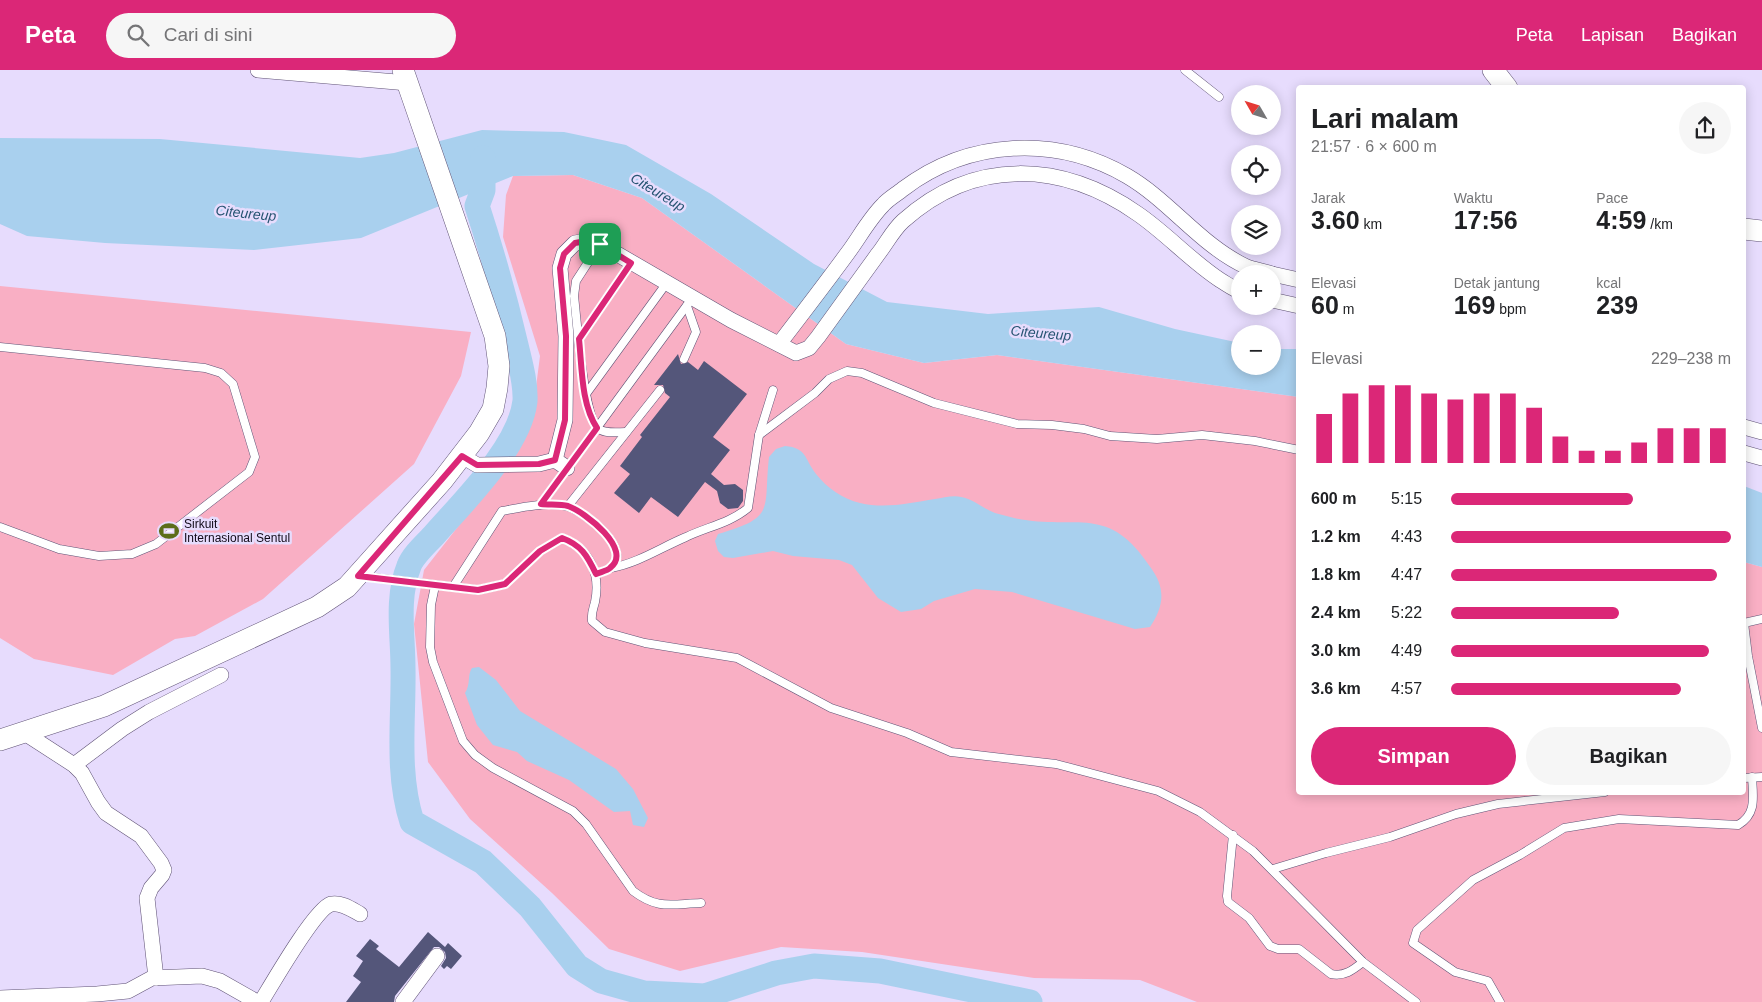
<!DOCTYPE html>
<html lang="id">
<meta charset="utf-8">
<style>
body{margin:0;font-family:Arial,sans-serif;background:#f6f6f6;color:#202124;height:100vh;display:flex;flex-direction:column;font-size:19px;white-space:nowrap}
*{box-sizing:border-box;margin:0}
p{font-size:16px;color:#757577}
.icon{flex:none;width:28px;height:28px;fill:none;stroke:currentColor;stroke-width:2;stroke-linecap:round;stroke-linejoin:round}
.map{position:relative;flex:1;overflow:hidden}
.sheet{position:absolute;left:1296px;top:15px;width:450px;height:710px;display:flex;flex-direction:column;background:#fff;border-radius:5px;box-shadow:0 2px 12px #0003}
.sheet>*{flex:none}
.needle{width:32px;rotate:309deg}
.buttons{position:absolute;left:1231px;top:15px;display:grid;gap:10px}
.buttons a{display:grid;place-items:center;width:50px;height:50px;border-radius:50%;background:#fff;box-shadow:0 2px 12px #0003;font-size:25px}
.pin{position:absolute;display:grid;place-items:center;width:42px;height:42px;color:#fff;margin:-21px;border-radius:10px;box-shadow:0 2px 8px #0006}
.round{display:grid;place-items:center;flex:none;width:52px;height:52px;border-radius:26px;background:#f6f6f6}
.overview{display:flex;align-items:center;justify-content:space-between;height:85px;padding:0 15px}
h1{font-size:28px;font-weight:600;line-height:38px}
.metrics{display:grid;grid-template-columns:repeat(3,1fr);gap:8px;height:85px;padding:5px 15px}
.metrics div{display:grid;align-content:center}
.metrics b{font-size:25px;font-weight:600}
.metrics small{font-size:14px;font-weight:400}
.metrics p{font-size:14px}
.chart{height:140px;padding:10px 15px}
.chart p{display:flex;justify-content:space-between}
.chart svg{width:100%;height:90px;margin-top:5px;stroke:#db2777;stroke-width:6}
.action{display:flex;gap:10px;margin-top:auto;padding:10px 15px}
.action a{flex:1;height:58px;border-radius:30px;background:#db2777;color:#fff;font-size:20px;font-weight:600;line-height:58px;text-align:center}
.action a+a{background:#f6f6f6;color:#202124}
ul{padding:0 15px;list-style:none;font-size:16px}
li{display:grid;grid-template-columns:80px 60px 1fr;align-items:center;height:38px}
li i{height:12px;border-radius:6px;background:#db2777}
header{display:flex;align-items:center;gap:30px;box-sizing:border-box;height:70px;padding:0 25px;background:#db2777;color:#fff}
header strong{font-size:24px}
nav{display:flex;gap:28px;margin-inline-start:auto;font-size:18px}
.search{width:350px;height:45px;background:#f6f6f6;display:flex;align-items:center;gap:12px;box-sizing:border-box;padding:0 18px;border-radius:28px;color:#757577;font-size:19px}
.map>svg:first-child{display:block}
.green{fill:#f9afc4}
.water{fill:#a9d0ee}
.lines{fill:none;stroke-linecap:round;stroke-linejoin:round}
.river{stroke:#a9d0ee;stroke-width:25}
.building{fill:#54567a}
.lane-casing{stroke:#605376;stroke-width:9}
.street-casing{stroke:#605376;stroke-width:16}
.secondary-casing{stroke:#605376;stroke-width:22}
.lane{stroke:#fff;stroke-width:8}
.street{stroke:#fff;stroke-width:15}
.secondary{stroke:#fff;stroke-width:21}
.route-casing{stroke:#fff;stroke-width:10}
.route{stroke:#db2777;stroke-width:6}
.labels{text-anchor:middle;stroke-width:5;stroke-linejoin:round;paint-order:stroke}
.poi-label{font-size:12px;fill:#110b19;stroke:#e7dcfd;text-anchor:start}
.water-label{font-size:14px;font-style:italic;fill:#265472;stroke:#e7dcfd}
</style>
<header>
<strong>Peta</strong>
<div class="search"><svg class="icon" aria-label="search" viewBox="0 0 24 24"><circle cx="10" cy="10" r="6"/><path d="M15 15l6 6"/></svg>Cari di sini</div>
<nav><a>Peta</a><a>Lapisan</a><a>Bagikan</a></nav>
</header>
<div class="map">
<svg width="1762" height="932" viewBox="0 0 1762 932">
<rect width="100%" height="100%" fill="#e7dcfd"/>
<g class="green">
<path d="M573 105 642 128 846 274 924 293 997 285 1299 327V722H1744V492L1762 497V932H1197L1140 910 1034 908 862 882 781 877 680 901 609 879 552 823 470 749 428 692 414 554 424 500 514 385 532 348 540 286 503 167 506 125 513 106Z"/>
<path d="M0 216 471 262 461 306 414 394 263 529 195 566 175 569 113 605 34 589 0 568Z"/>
</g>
<g class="water">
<path d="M482 60 564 62 626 75 711 124 814 194 887 232 988 244 1099 237 1175 259 1240 273V296H1272L1273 279H1299V327L997 285 924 293 846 274 642 128 573 105 513 106 361 168 254 180 105 173 27 166 0 154V68L160 69 360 88 394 83Z"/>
<path d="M785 376C807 378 804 388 816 404 827 418 843 429 860 433 885 439 910 433 935 429 943 428 953 425 961 427 973 429 984 439 995 443 1001 445 1008 446 1014 448 1077 461 1108 432 1151 498 1166 519 1164 536 1150 557L1135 559 1012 522 975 519 934 531 921 539 901 542 878 528 852 495 839 490 793 486 773 481 733 488 724 487 718 481 715 471 718 464C777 447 763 440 769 387L776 379Z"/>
<path d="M1744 416 1762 423V497L1744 492Z"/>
<path d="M479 597 496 610 520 641 616 699 633 719 648 748 644 757 633 755 630 741 614 742 569 710 527 691 517 682 493 675 477 655 465 623C471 614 467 605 472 598Z"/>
</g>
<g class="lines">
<path class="river" d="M483 88V120L477 136C492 182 505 228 516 275 520 292 526 313 525 331 520 376 465 430 435 464 427 473 413 485 409 496 396 528 403 565 403 598 404 649 396 702 412 752L483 792 530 837 577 896 601 911 644 923 705 926 776 903 814 896 880 901 1030 932"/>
</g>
<g class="building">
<path d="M678 284 681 294 688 292 698 300 704 291 747 324 713 367 730 380 711 404 724 415 735 414 743 420V431L738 438 728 439 720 433 717 421 705 412 678 447 651 427 639 443 614 423 630 404 620 396 642 367 640 365 670 327 665 323 663 315H654Z"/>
<path d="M428 862 445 877 448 873 462 886 451 899 447 896 444 899 441 896 446 888 445 882 439 877H434L395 926 394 932H346L361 912 353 906 363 891 356 886 370 869 379 876 376 879 399 897Z"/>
</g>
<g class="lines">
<defs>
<g id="lane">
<path d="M1185 0 1219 27"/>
<path d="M600 174 576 211 574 226C577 249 583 348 599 359 606 364 618 362 626 362"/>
<path d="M579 269 631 193"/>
<path d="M0 277 205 298 221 303 233 314 255 387 249 402 156 474 132 484 99 486 59 479 0 457"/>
<path d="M684 289 696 262 687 236"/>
<path d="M586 324 666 214"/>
<path d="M759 365 815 323 829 309 847 301 862 303 934 333 1017 354 1052 355 1084 359 1110 366 1157 369 1202 365 1255 371 1299 380"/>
<path d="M541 434 693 227"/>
<path d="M568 436 660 320"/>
<path d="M611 498C638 493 660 478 686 467 707 457 730 453 748 438L759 365 773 320"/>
<path d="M360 506 453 517 502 441C523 437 544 432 566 436 584 440 635 481 610 498 606 501 600 502 596 504"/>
<path d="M435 516 431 535 430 577 433 592 463 671 475 685 493 698 573 741 586 754 633 821C658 840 671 834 701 833"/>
<path d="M453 517 478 520 505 514 540 481 562 468C589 478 601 503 595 532 593 540 591 543 592 551L605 562 645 573 737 588 831 638 907 663 951 682 1056 694 1158 721 1200 742 1253 781 1363 892 1416 932"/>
<path d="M1744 553 1748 586 1762 658"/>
<path d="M1744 553 1762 549"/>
<path d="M1744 708 1762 707"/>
<path d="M1233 765 1227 826 1228 832 1249 848 1270 876 1278 879H1299L1331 904C1344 907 1353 900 1363 892"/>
<path d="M1273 799 1326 783 1390 767 1456 744 1498 734 1605 722"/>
<path d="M1500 932 1488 911 1455 902 1413 873 1417 860 1473 810 1520 785 1564 758 1619 749 1738 755C1757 744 1753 727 1752 707"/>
</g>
<g id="street">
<path d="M258 0 408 13"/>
<path d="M1272 204 1299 210"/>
<path d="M1272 230 1299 236"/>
<path d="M779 274C802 244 825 214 847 184 859 168 869 149 883 135 888 129 897 124 903 119 969 69 1056 65 1127 106 1170 131 1201 176 1247 197 1255 200 1264 201 1272 204"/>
<path d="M1744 357 1762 362"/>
<path d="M1744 383 1762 388"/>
<path d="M462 386 477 395 539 394 555 390 567 398"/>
<path d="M555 390 565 350 566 266 560 198 564 184 575 173 586 171 600 174 731 250 796 283 809 278 818 267C838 239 858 212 878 184 886 174 893 160 903 151 974 87 1062 91 1138 144 1167 164 1191 191 1220 210 1227 214 1233 219 1240 221"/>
<path d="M23 662 74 695 82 703 98 732 106 743 141 766 161 793 164 800 162 805 151 818 147 828 156 908"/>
<path d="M74 695 122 659 149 642 221 605"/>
<path d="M0 928 97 924 128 921 152 908 202 906 220 911 257 932"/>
<path d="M261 932C272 914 315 839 331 834 341 832 351 839 360 844"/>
<path d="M403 932 437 886"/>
</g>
<g id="secondary">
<path d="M1493 0 1507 18"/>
<path d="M1744 159 1762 161"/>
<path d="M0 670 104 636 317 537 347 517 442 411 479 363 493 339 497 318 499 296 495 266 403 0"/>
</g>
</defs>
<use href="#lane" class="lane-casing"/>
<use href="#street" class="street-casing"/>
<use href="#secondary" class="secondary-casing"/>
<use href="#lane" class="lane"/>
<use href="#street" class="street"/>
<use href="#secondary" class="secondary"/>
</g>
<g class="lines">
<defs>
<path id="route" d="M586 171 600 174 631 193 579 269C582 297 581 334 597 358L541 434C549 435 560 434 568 436 585 442 634 480 610 498 607 501 600 502 596 504 587 485 581 475 562 468L540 481 505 514 478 520 358 506 462 386 477 395 539 394 555 390 565 350 566 266 560 198 564 184 575 173Z"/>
</defs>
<use href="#route" class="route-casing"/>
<use href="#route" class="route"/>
</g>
<defs>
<symbol id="stadium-bare" viewBox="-9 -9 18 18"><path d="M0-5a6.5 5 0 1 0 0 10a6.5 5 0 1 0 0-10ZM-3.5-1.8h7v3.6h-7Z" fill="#5c6d1a" stroke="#e7dcfd" stroke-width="2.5" paint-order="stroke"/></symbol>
</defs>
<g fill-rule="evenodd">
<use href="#stadium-bare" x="155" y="447" width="28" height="28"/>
</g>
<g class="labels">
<g class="poi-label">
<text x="184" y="458">Sirkuit<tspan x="184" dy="14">Internasional Sentul</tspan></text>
</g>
<g class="water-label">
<text transform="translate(658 122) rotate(31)" y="5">Citeureup</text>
<text transform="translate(246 143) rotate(6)" y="5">Citeureup</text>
<text transform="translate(1041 263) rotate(5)" y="5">Citeureup</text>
</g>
</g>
</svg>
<div class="buttons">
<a><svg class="needle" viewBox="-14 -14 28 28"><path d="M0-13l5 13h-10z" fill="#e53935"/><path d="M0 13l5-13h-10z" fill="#757577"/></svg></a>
<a><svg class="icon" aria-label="locate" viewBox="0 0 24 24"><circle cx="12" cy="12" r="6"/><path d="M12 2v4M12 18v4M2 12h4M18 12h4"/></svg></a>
<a><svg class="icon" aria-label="layers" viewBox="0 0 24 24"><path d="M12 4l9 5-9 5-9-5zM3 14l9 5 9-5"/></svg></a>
<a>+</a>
<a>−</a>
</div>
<div class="pin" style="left:600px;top:174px;background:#1e9e55"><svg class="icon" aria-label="arrive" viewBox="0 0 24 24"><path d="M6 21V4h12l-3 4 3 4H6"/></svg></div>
<section class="sheet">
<div class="overview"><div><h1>Lari malam</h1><p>21:57 · 6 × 600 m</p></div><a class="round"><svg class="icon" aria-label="share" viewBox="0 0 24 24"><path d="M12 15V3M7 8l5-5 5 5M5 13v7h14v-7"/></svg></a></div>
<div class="metrics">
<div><p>Jarak</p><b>3.60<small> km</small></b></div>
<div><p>Waktu</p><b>17:56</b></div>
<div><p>Pace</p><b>4:59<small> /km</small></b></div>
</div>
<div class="metrics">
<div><p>Elevasi</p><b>60<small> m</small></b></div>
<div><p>Detak jantung</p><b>169<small> bpm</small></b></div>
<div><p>kcal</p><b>239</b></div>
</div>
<div class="chart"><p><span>Elevasi</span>229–238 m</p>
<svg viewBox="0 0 160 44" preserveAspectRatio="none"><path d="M5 44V20M15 44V10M25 44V6M35 44V6M45 44V10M55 44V13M65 44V10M75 44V10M85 44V17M95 44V31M105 44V38M115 44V38M125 44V34M135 44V27M145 44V27M155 44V27"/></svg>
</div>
<ul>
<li><b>600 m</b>5:15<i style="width:65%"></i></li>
<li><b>1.2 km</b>4:43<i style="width:100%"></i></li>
<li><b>1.8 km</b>4:47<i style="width:95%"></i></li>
<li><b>2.4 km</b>5:22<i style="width:60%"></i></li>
<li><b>3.0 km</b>4:49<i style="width:92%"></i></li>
<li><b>3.6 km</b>4:57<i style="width:82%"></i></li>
</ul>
<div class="action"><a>Simpan</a><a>Bagikan</a></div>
</section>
</div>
